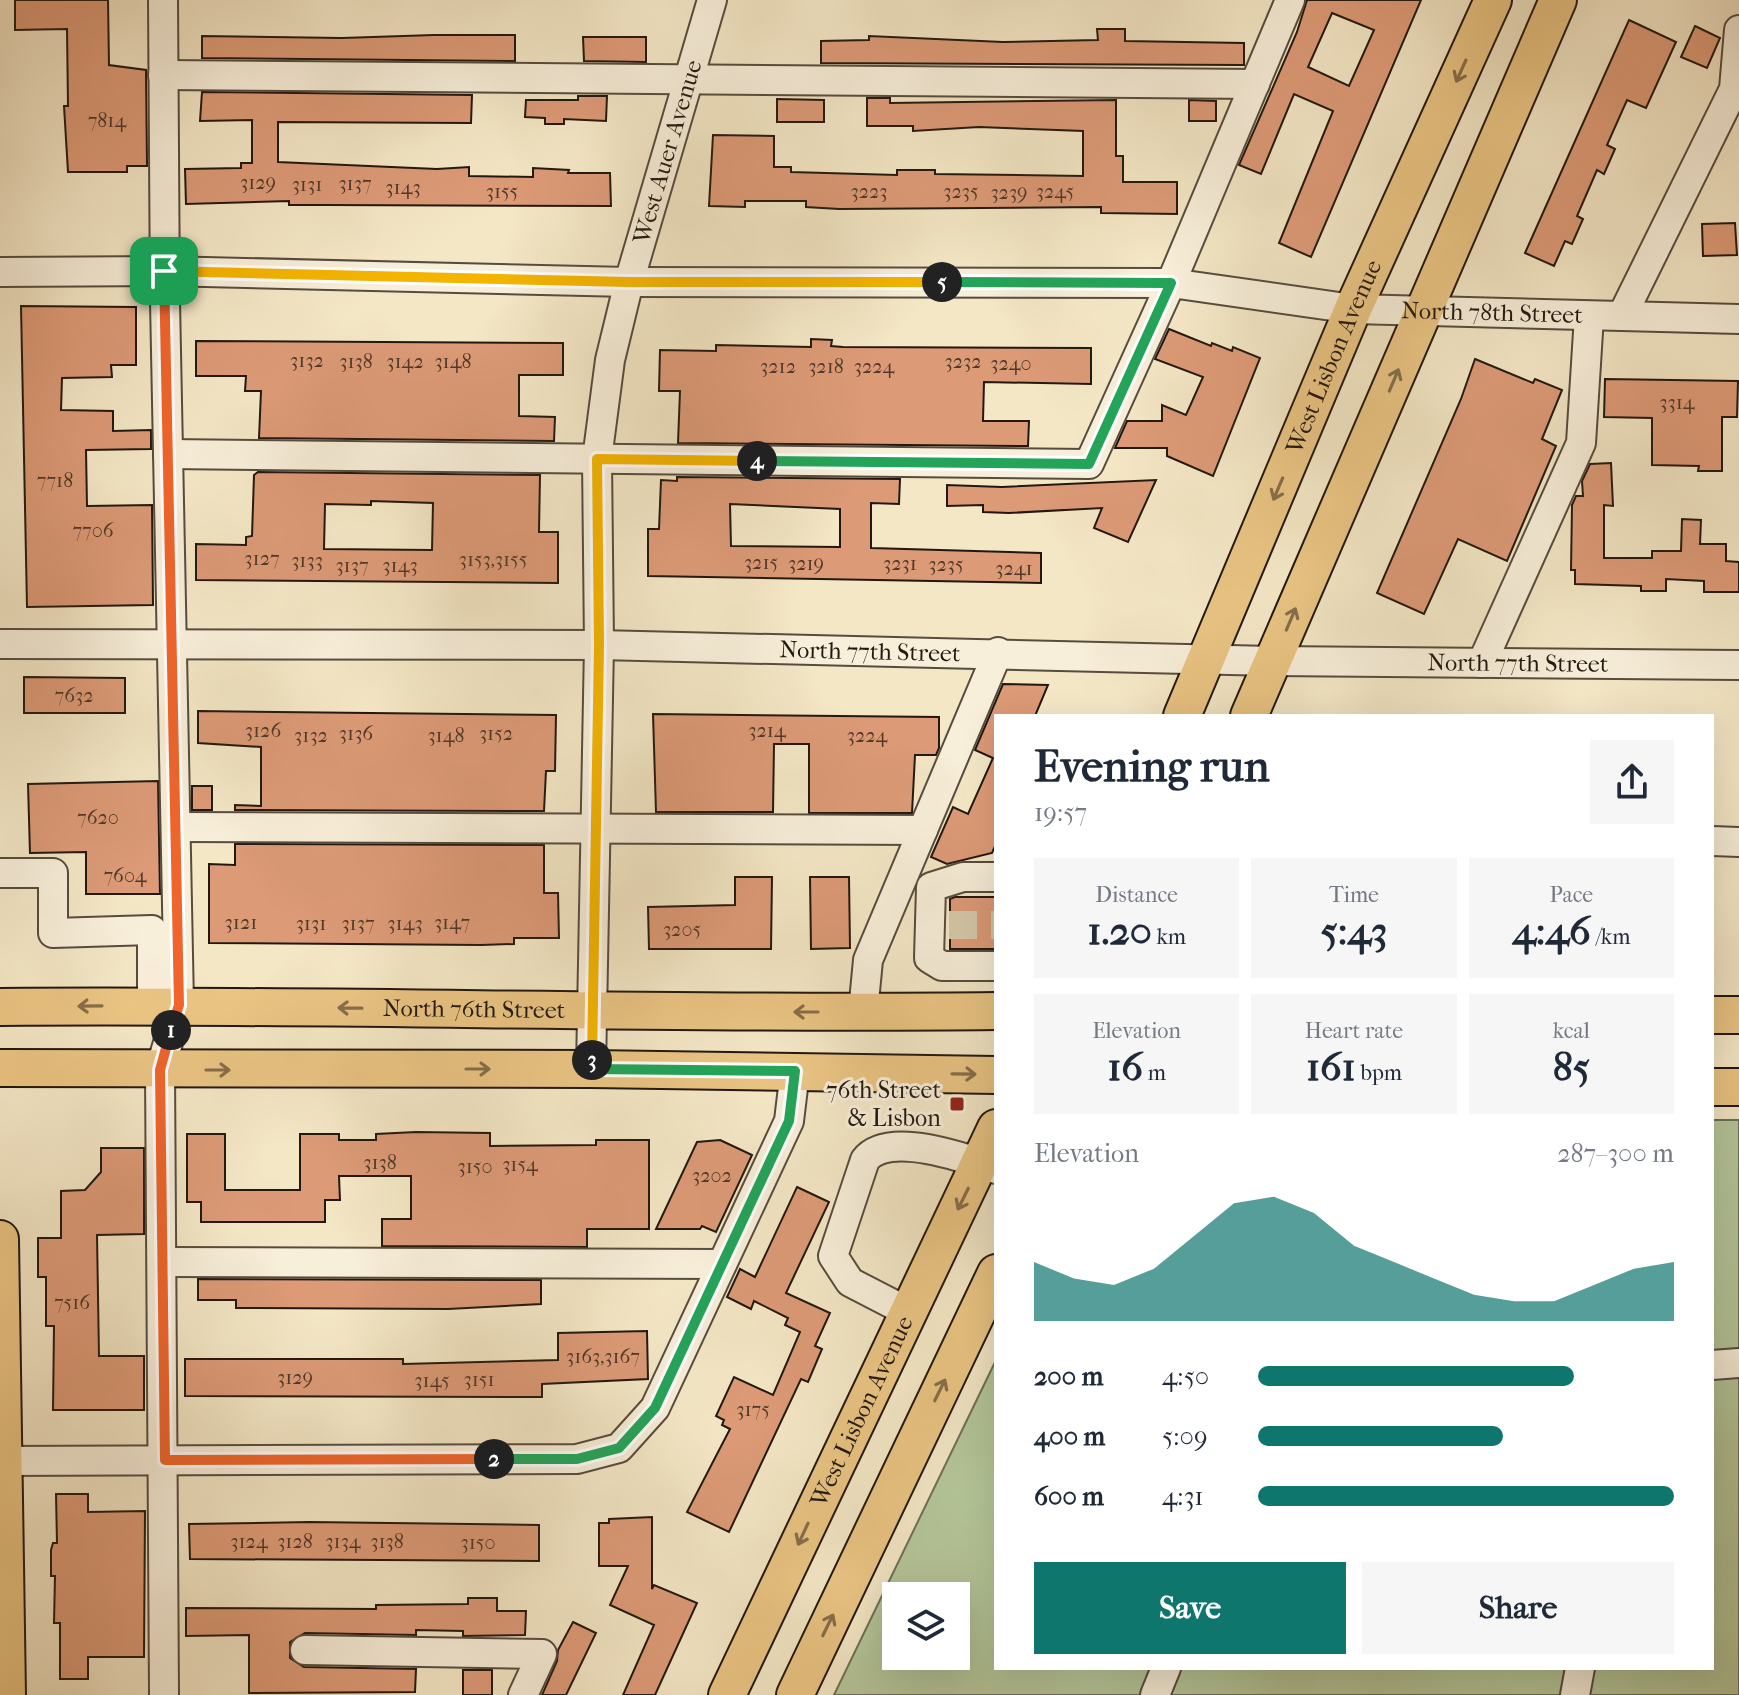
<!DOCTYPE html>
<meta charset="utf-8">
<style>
body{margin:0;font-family:"IM FELL French Canon",serif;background:#f6f6f7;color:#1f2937;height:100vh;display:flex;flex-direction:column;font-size:30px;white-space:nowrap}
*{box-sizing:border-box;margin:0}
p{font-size:26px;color:#747a83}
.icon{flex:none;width:44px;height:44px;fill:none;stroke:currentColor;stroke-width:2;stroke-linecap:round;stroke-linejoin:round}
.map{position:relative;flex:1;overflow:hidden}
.panel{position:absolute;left:994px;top:714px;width:720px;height:956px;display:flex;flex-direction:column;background:#fff;border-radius:0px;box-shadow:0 8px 32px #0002}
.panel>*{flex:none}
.controls{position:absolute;left:882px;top:1582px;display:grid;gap:16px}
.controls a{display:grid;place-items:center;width:88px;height:88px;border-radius:0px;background:#fff;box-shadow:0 8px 32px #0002;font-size:40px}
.pin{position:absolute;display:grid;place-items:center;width:68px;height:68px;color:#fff;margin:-34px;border-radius:16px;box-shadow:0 4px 12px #0006}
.km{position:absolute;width:40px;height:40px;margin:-20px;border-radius:50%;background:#222;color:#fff;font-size:22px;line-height:40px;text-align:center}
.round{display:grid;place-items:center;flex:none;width:84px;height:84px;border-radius:0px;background:#f6f6f7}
.overview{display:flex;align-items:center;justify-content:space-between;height:136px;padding:0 40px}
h1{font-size:44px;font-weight:700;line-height:60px}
.metrics{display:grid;grid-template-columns:repeat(3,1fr);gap:12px;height:136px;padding:8px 40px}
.metrics div{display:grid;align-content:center;border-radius:0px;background:#f6f6f7;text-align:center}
.metrics b{font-size:40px;font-weight:700}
.metrics small{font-size:22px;font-weight:400}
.metrics p{font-size:22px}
.chart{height:224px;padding:16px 40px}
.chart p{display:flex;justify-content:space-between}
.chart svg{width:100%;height:144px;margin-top:8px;fill:#0f766e;opacity:.7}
.action{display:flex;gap:16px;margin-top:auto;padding:16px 40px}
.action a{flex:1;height:92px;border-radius:0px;background:#0f766e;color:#fff;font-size:32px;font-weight:700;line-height:92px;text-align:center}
.action a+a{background:#f6f6f7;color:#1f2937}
ul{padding:0 40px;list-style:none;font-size:26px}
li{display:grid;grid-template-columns:128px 96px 1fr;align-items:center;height:60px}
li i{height:20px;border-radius:10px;background:#0f766e}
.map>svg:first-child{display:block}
.green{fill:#b5c79a;stroke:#6c7056;stroke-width:2;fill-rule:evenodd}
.building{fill:#dc9a76;stroke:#221811;stroke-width:2;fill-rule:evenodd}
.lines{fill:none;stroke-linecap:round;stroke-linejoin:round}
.minor-tunnel{stroke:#d4c8ab;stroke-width:28;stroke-dasharray:28 14;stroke-linecap:butt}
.minor-casing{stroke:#564c3e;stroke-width:32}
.major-casing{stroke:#221811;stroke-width:40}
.minor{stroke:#f8efda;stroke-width:28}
.major{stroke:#eac483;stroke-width:36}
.oneway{stroke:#866e4a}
.split-1-casing{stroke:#fff;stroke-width:16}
.split-2-casing{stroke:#fff;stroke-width:16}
.split-3-casing{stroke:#fff;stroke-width:16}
.split-4-casing{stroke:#fff;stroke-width:16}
.split-5-casing{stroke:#fff;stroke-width:16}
.split-6-casing{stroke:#fff;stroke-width:16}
.split-1{stroke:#f0652b;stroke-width:10}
.split-2{stroke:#f0652b;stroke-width:10}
.split-3{stroke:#22a559;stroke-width:10}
.split-4{stroke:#f5b400;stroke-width:10}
.split-5{stroke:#22a559;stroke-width:10}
.split-6{stroke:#f5b400;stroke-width:10}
.poi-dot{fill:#8f2418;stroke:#f8efda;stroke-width:3}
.labels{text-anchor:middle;stroke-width:6;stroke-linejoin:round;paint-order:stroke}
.number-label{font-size:20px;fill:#50382a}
.street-label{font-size:24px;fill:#221811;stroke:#f8efda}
.poi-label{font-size:24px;fill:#221811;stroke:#f8efda;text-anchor:end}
</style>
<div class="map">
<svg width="1739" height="1695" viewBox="0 0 1739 1695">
<rect width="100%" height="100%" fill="#f4e7c6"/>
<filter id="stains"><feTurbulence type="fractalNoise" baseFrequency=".0025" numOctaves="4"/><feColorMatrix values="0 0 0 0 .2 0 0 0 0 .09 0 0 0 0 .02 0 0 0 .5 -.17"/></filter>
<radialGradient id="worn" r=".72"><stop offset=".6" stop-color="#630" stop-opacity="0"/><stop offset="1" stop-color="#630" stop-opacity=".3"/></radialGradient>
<path class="green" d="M1712 1120H1739V1695H834L996 1360V1668H1712ZM896 1596H956V1656H896Z"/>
<g class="building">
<path d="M15 0H108L109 65 146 70 147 166H127V172H68L64 106H68L67 29 15 30Z"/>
<path d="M1307 0H1421L1311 257 1279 243 1333 111 1294 94 1261 174 1239 165 1297 32ZM1332 13 1374 30 1349 86 1308 67Z"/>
<path d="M1629 20 1676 42 1646 108 1627 100 1607 145 1615 149 1604 174 1597 170 1577 216 1583 219 1572 244 1565 241 1554 266 1525 253Z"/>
<path d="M1695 26 1720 38 1707 68 1681 57Z"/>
<path d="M1097 29H1125V41L1244 43V65L821 63V41L869 40V36L1003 42 1098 40Z"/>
<path d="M434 35H515V61L202 58V36L342 38Z"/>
<path d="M583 37H646V62L584 61Z"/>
<path d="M202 92 472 95 471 123 278 122V162L437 169 469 167V176L533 177V168L569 170 568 173H610L611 206 324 205H289V201L186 204 185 169 241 168V163H252V120L200 121Z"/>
<path d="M578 96H607L606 121 564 119V124H545V118L525 117 526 100H578Z"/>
<path d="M867 98H890V103L1116 100V156H1123V182H1177V214L1101 213V207L839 209 806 207V201H745V207L709 206 713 135 774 136V167H791V172L897 175V170H935V174L1083 176V131L979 127 913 131V126H867Z"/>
<path d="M777 99 824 100V122H777Z"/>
<path d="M1189 100 1216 101V121H1189Z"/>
<path d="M1735 223 1737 255 1703 256 1702 224Z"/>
<path d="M21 306 136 307V365H111L112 377 62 378 61 410 113 411V431L151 430V449L86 450 87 506 152 505 153 605 27 607Z"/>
<path d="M1169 329 1211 346 1212 343 1232 351 1233 347 1260 358 1213 476 1167 456V448H1115L1127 421H1162V405L1186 415 1203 377 1155 359Z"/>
<path d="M811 339 832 340 831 346 843 347 1091 348V384L984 382 983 421H1029L1028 446 678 443 680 391H659L660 350 716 351V345L811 347Z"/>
<path d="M196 341 563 343V375H519V416L555 417 554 441 259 438 261 391H245L246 376H196Z"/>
<path d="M1475 359 1533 383 1535 379 1562 390 1542 439 1556 446 1507 561 1458 539 1424 614 1377 593 1461 399Z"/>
<path d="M1605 379 1738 381 1737 417H1722V471H1698L1699 466 1652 465V418L1604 417Z"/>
<path d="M1611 463 1613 506 1604 505V558H1652V551H1681L1682 519 1701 520 1700 544H1726V561L1739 562V592H1704V581L1666 579V591H1641V586L1575 584V570H1571L1572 505 1576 496H1583L1582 481 1590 464Z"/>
<path d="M258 472 540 475 539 532H558V583L196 580V544L246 545V537L252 536 254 475ZM371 501 433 503 432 550 324 549 325 504 371 505Z"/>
<path d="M677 477 900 479 899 504 871 503V548L1041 553V583L648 576V529H659L661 480 677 481ZM730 504 840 509V547L731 546Z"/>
<path d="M1156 480 1128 542 1094 528 1102 508 1009 513 983 512V505L947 506V485L1002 487Z"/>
<path d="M24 677 125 678V713H24Z"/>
<path d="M1003 684 1048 685 1035 716H996V844L992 853 947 864 931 857 953 807 968 814 993 758 975 750Z"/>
<path d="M198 711 556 715 555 771H546L544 811 235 810V805L261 806V747L198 743Z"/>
<path d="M653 714 939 717V748L936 755H915L912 813H809V744H774L773 812H656Z"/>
<path d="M158 781 160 894H86V852L30 853 28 784Z"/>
<rect x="192" y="786" width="20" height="24"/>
<path d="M235 844 544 845V893H558L559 938H514V944L481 945 209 943V864L235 865Z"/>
<path d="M735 877H772L771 949H649L648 907 735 905Z"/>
<path d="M810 877H849L850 948 811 949Z"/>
<path d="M955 897H996V949H950V899Z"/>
<path d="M416 1132 490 1133V1146L596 1145V1140H649V1229H587V1247L382 1246V1219H411V1176H339L340 1200H325V1222H201V1202H187V1134H225V1190H300V1134H339V1140H376V1134Z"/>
<path d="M720 1140 752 1155 716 1232 702 1226 700 1229H656L697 1142Z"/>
<path d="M101 1148H144V1234L97 1235 99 1356H144V1410H53L54 1326H46V1277H38V1238H61V1191L85 1190 101 1172Z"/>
<path d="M797 1187 829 1202 786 1293 830 1313 815 1346 822 1349 808 1382 801 1379 729 1532 687 1512 730 1429 722 1425 724 1420 716 1416 734 1377 773 1395 800 1332 785 1325 788 1318 754 1301 751 1309 727 1297 740 1269 755 1277Z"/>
<path d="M198 1279 541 1280V1304L448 1309 236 1308V1300H198Z"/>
<path d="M647 1331 648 1379 542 1384V1397L185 1396V1359H403V1364L558 1360V1333Z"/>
<path d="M56 1494H88V1512L145 1511 144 1657H88V1679H60V1623H54L55 1576H51V1550L53 1543H57Z"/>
<path d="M652 1517V1589L654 1585 697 1603 655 1695H623L654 1625 610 1605 628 1566H599V1523H609V1519Z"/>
<path d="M310 1522 539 1525V1561L190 1559 189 1524Z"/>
<path d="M468 1598H497V1611H526L525 1635 463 1636V1631L416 1630V1635L305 1633 290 1642V1658L304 1667 416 1669 415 1692 249 1693V1635L186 1636V1608L376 1609V1605L468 1604Z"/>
<path d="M573 1622 596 1633 566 1695H542L557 1661 558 1650Z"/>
<rect x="463" y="1670" width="29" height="25"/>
</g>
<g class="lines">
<path class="minor-tunnel" d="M949 925H996"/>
<defs>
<g id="minor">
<path d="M163 0 165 301 179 1005 160 1070 164 1695"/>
<path d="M163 75 1255 84"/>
<path id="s1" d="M0 272 164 271 629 282 1171 283 1353 309 1739 319"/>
<path d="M1622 316 1734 89 1739 30"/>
<path d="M168 454 1089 464 1171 283 1290 0"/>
<path id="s2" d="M0 644 599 645 1273 661 1739 665"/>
<path d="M1482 663 1581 443 1589 316"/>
<path d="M176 827 923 830"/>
<path d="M1712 841 1739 842"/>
<path d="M0 873H53V933L152 930V1005"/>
<path d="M996 877H963L931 887 929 958 942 966H996"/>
<path d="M863 1012 868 960 998 652"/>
<path id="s3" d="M591 1069 599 645 597 459 610 360 629 282 712 0"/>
<path d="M162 1262 722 1264"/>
<path d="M908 1312 850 1282 833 1256 865 1160C888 1130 966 1158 996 1169"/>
<path d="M1712 1365 1739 1363"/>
<path d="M0 1461 577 1459 619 1448 655 1408 789 1121 795 1071"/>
<path d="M305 1650 542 1654 523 1695"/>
<path d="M1155 1695 1166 1668"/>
<path d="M1575 1695 1580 1668"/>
</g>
<g id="major">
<path id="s4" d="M1182 716 1353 309 1493 0"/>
<path d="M1249 716 1558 0"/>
<path id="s5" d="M0 1007C332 1004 664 1015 996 1011"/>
<path d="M1712 1015H1739"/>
<path d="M0 1068 591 1069 996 1075"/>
<path d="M1712 1087H1739"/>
<path d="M0 1239 7 1695"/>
<path id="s6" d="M727 1695 996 1128"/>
<path d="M795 1695 996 1273"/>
</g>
</defs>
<use href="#minor" class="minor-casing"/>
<use href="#major" class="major-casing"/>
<use href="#minor" class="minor"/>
<use href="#major" class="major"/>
</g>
<defs><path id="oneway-shaft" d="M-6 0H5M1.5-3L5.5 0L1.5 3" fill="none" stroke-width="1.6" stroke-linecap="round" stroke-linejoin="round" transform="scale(2)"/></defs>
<g class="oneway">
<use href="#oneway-shaft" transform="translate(1461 71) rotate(114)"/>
<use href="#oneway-shaft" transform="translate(1394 380) rotate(-67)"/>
<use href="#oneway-shaft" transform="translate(1278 489) rotate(113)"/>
<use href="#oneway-shaft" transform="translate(1291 619) rotate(-67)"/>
<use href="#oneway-shaft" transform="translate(90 1006) rotate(179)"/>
<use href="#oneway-shaft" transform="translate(350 1008) rotate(-179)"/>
<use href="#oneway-shaft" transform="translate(806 1012) rotate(180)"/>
<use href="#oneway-shaft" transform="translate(478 1069)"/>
<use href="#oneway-shaft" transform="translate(218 1070)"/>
<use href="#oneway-shaft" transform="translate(964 1074) rotate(1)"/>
<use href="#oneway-shaft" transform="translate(963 1199) rotate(116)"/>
<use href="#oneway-shaft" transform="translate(940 1390) rotate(-64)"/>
<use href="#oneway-shaft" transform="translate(803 1534) rotate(115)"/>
<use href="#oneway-shaft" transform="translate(828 1625) rotate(-64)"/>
</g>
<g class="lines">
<defs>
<path id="split-1" d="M164 271 179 1005 171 1030"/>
<path id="split-2" d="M171 1030 160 1070 165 1460 494 1459"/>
<path id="split-3" d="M494 1459H577L619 1448 655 1408 789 1121 795 1071 591 1069 592 1060"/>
<path id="split-4" d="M592 1060 599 645 597 459 757 461"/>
<path id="split-5" d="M757 461 1089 464 1171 283 942 282"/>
<path id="split-6" d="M164 271 629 282H942"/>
</defs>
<use href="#split-1" class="split-1-casing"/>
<use href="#split-2" class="split-2-casing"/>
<use href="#split-3" class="split-3-casing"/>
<use href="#split-4" class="split-4-casing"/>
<use href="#split-5" class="split-5-casing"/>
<use href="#split-6" class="split-6-casing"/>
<use href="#split-1" class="split-1"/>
<use href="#split-2" class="split-2"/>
<use href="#split-3" class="split-3"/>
<use href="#split-4" class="split-4"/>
<use href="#split-5" class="split-5"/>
<use href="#split-6" class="split-6"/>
</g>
<rect class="poi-dot" x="949" y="1096" width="16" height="16" rx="4"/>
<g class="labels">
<g class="number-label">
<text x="107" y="127">7814</text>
<text x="258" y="189">3129</text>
<text x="355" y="190">3137</text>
<text x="307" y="191">3131</text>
<text x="403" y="194">3143</text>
<text x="502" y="198">3155</text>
<text x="869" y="198">3223</text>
<text x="961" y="198">3235</text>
<text x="1055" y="198">3245</text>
<text x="1009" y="199">3239</text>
<text x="307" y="367">3132</text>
<text x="356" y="368">3138</text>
<text x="405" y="368">3142</text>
<text x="453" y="368">3148</text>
<text x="963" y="368">3232</text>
<text x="1011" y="370">3240</text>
<text x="778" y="373">3212</text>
<text x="826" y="373">3218</text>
<text x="874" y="373">3224</text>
<text x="1677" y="409">3314</text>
<text x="55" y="487">7718</text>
<text x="93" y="537">7706</text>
<text x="262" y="565">3127</text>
<text x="493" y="566">3153,3155</text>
<text x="307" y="567">3133</text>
<text x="761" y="569">3215</text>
<text x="806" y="570">3219</text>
<text x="900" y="570">3231</text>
<text x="946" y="571">3235</text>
<text x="352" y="572">3137</text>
<text x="400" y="572">3143</text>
<text x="1014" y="575">3241</text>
<text x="74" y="702">7632</text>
<text x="263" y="737">3126</text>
<text x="767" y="737">3214</text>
<text x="356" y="740">3136</text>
<text x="496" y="740">3152</text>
<text x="311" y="742">3132</text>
<text x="446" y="742">3148</text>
<text x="867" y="742">3224</text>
<text x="98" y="824">7620</text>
<text x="125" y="882">7604</text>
<text x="241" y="929">3121</text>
<text x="452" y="929">3147</text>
<text x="311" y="930">3131</text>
<text x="358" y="930">3137</text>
<text x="405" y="930">3143</text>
<text x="682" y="936">3205</text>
<text x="380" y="1169">3138</text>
<text x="520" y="1171">3154</text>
<text x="475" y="1173">3150</text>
<text x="712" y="1182">3202</text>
<text x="72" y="1309">7516</text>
<text x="603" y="1363">3163,3167</text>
<text x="295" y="1384">3129</text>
<text x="479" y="1386">3151</text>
<text x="432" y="1387">3145</text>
<text x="753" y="1416">3175</text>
<text x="249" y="1548">3124</text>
<text x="295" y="1548">3128</text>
<text x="343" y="1548">3134</text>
<text x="387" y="1548">3138</text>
<text x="478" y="1549">3150</text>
</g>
<g class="street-label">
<text dy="8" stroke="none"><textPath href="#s3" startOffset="926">West Auer Avenue</textPath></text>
<text dy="8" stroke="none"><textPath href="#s1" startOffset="1494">North 78th Street</textPath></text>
<text dy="8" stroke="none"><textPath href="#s4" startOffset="390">West Lisbon Avenue</textPath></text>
<text dy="8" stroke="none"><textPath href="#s2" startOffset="870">North 77th Street</textPath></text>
<text dy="8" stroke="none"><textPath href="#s2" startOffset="1518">North 77th Street</textPath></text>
<text dy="8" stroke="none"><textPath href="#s5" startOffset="474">North 76th Street</textPath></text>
<text dy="8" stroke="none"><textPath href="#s6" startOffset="314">West Lisbon Avenue</textPath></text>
</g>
<g class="poi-label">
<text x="941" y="1098">76th Street<tspan x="941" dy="28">&amp; Lisbon</tspan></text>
</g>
</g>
<rect width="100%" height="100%" filter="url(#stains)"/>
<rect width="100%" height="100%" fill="url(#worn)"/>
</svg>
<div class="controls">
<a><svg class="icon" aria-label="layers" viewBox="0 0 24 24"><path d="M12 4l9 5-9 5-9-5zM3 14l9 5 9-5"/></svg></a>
</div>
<div class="pin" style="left:164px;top:271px;background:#1e9e55"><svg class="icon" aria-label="arrive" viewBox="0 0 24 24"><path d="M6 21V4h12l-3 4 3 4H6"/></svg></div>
<b class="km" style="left:171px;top:1030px">1</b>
<b class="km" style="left:494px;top:1459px">2</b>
<b class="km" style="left:592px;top:1060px">3</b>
<b class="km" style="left:757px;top:461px">4</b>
<b class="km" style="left:942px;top:282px">5</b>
<section class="panel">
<div class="overview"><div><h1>Evening run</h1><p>19:57</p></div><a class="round"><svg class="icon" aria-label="share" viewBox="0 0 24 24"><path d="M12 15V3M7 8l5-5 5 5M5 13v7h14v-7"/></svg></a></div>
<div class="metrics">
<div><p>Distance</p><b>1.20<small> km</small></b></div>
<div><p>Time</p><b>5:43</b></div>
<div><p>Pace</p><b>4:46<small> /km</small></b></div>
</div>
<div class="metrics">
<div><p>Elevation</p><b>16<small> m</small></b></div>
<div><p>Heart rate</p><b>161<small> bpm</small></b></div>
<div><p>kcal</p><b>85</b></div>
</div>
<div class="chart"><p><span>Elevation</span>287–300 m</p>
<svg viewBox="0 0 160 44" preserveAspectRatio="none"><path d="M0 44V26L10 31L20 33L30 28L40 18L50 8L60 6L70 11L80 21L90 26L100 31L110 36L120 38L130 38L140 33L150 28L160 26V44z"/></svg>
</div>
<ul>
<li><b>200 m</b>4:50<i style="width:76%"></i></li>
<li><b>400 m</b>5:09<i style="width:59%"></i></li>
<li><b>600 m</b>4:31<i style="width:100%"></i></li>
</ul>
<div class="action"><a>Save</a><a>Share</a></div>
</section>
</div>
